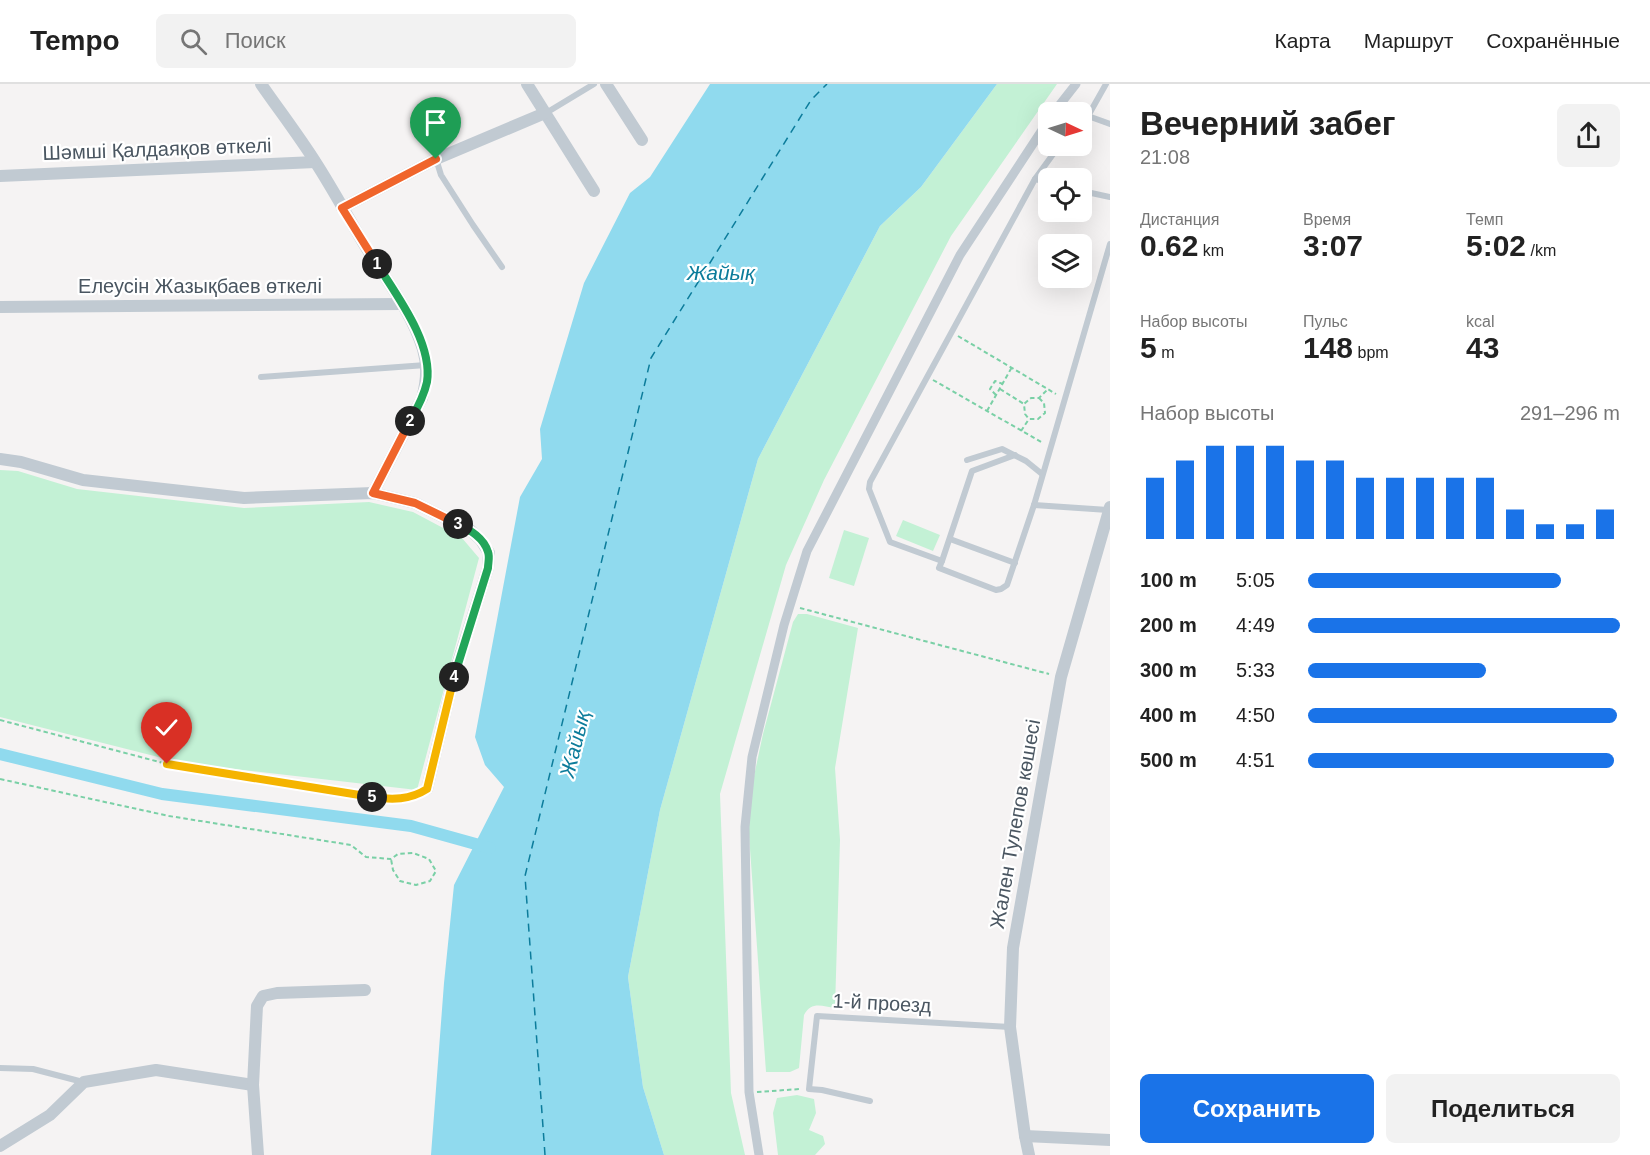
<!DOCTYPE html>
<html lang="ru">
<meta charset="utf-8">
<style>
body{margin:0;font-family:Arial,sans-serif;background:#f2f2f2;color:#222;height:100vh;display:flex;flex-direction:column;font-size:22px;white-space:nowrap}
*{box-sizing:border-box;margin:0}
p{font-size:20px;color:#767676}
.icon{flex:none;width:33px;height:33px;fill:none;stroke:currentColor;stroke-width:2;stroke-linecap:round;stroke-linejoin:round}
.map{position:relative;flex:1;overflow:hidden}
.drawer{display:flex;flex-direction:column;background:#fff;width:540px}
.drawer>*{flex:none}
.needle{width:39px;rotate:94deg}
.buttons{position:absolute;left:1038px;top:18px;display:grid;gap:12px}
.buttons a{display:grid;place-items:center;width:54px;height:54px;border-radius:9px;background:#fff;box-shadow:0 6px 24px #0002;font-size:30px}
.pin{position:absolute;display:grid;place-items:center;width:51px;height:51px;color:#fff;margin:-62px -26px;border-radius:50% 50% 50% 0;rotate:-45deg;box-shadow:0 0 6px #0007}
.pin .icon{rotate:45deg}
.km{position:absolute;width:30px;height:30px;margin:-15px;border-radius:50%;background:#222;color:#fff;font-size:16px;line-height:30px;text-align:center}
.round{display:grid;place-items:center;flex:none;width:63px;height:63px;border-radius:9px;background:#f2f2f2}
.overview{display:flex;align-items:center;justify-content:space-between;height:102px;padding:0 30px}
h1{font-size:33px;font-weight:600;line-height:45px}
.figures{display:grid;grid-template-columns:repeat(3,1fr);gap:9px;height:102px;padding:6px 30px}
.figures div{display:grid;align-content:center}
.figures b{font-size:30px;font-weight:600}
.figures small{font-size:16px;font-weight:400}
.figures p{font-size:16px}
.chart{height:168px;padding:12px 30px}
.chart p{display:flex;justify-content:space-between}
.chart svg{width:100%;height:108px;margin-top:6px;stroke:#1a73e8;stroke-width:6}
.action{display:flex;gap:12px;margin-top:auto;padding:12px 30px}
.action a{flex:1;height:69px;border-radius:9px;background:#1a73e8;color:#fff;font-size:24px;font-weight:600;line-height:69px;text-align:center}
.action a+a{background:#f2f2f2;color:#222}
ul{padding:0 30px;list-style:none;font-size:20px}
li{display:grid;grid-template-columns:96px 72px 1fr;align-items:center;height:45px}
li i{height:15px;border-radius:8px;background:#1a73e8}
header{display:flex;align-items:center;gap:36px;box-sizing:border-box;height:84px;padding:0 30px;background:#fff;border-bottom:2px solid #e0e0e0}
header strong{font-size:28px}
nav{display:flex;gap:33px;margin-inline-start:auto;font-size:21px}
.search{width:420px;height:54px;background:#f2f2f2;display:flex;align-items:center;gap:15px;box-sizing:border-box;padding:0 21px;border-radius:9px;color:#767676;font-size:22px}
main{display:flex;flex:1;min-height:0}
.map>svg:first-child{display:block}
.green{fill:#c3f1d5}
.water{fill:#90daee}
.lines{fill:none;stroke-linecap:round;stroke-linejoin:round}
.canal{stroke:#90daee;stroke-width:12}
.ferry{stroke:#0c7c9b;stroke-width:1.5;stroke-dasharray:8 6;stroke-linecap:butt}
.path{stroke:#7ad0a6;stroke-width:2;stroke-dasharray:4.5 3;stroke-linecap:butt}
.service{stroke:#c1cad2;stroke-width:6}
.pedestrian{stroke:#c1cad2;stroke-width:9}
.minor{stroke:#c1cad2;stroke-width:12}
.split-1-casing{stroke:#fff;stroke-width:12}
.split-2-casing{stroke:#fff;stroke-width:12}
.split-3-casing{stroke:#fff;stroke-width:12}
.split-4-casing{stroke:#fff;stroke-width:12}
.split-5-casing{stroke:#fff;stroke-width:12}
.split-6-casing{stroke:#fff;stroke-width:12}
.split-1{stroke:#f0652b;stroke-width:8}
.split-2{stroke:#22a559;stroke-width:8}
.split-3{stroke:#f0652b;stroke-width:8}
.split-4{stroke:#22a559;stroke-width:8}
.split-5{stroke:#f5b400;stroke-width:8}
.split-6{stroke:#f5b400;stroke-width:8}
.labels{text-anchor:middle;stroke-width:4.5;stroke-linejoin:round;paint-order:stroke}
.street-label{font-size:20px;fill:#4a5661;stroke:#fff}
.water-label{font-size:21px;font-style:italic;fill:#0c7c9b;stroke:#fff}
</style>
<header>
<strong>Tempo</strong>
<div class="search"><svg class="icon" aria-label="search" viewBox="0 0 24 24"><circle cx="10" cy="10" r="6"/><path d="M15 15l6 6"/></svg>Поиск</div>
<nav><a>Карта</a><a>Маршрут</a><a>Сохранённые</a></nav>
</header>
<main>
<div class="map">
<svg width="1110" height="1071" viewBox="0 0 1110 1071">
<rect width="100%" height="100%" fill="#f5f3f3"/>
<g class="green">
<path d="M997 0H1057L951 152 824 396 786 481 720 710 731 1009 745 1071H664L643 1003 628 893 660 726 758 375 880 142 921 103Z"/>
<path d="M0 386 18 387 77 405 244 424 369 418 413 428 462 454 479 474 417 706 182 679 0 633Z"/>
<path d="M903 436 940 451 933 467 896 452Z"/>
<path d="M844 446 869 454 854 502 829 494Z"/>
<path d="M798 530H807L858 544 835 684 840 756 835 924C822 922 811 917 804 931L799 984 790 988H766L748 737 754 692 763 650 793 538Z"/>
<path d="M797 1011 814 1015 816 1029 809 1046 823 1052 825 1060 815 1071H778L773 1029 777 1014Z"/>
</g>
<path class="water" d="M710 0H997L921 103 880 142 758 375 660 726 628 893 643 1003 664 1071H431L444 899 454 801 504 703 485 681 475 653 520 413 542 375 540 345 584 199 630 109 650 93Z"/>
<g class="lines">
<path class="canal" d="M0 670 162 710 411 742 490 764"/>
<path class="ferry" d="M545 1071 525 792 651 274 811 16 827 0"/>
<g class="path">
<path d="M958 252 1056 310"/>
<path d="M933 296 1043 359"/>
<path d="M1000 305 1024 320"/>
<path d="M996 311 990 305 995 297 1003 300"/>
<path d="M1039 314 1044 319 1045 329 1038 335H1029L1025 330 1024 320 1031 314H1039L1048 305"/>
<path d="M987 327 1012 283"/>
<path d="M1021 347 1029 335"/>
<path d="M800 524 1049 590"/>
<path d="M0 636 167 680 390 716 417 711"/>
<path d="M0 695 169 732 351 761 366 773 391 775 398 770 413 769 429 775 436 787 430 797 416 801 400 797 393 786 391 775"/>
<path d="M757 1008 800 1005"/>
</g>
<g class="service">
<path d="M546 29 594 0"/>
<path d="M1088 32 1106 0"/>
<path d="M1082 38 1088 32 1110 40"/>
<path d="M425 39 441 91 473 141 502 183"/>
<path d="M1035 95 1059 62"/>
<path d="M1048 99 1035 95 870 398 869 405 890 458 942 477 939 484 996 506 1001 505 1007 501 1034 421 1110 160"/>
<path d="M1082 107 1110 113"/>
<path d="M261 293 426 281"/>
<path d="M967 376 1002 365 1026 377 1042 390"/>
<path d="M1034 421 1108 426"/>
<path d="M950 455 1015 479"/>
<path d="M942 477 972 387 1015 371"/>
<path d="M0 984 33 985 83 998"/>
<path d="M870 1017 822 1006 809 1005 817 932 1010 943"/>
</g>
<g class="pedestrian">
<path d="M1054 28 1076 0"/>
<path d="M759 1071 749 1008 745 743 752 673 784 541 807 467 960 171 1048 37"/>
</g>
<g class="minor">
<path d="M261 0C279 26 299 52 316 79 334 107 350 137 367 165 387 197 412 229 423 265 428 282 427 297 422 314L373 409"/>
<path d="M527 0 594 107"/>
<path d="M606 0 642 56"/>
<path d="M0 92 315 78"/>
<path d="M342 124 436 75 545 29"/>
<path d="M0 223 401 220"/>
<path d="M0 375 21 378 83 396 244 414 373 409 415 419 470 446 481 456 489 469 488 484 455 588 427 705"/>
<path d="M1025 1052 1110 1056"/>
<path d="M0 1062 50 1031 84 998 156 986 253 1001"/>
<path d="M258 1071 253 1001 257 922 263 912 277 909 365 906"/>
<path d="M1029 1071 1025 1052 1010 943 1013 864 1061 593 1110 423"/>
</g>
</g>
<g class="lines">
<defs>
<path id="split-1" d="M377 180 342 124 436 75"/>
<path id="split-2" d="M377 180C397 212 433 259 427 298 424 312 417 325 410 337"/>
<path id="split-3" d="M410 337 373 409 415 419 458 440"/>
<path id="split-4" d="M454 593 488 484C488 479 490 473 488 468 484 454 470 446 458 440"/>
<path id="split-5" d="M372 713C392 716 410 716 427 705L454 593"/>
<path id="split-6" d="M167 680 372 713"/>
</defs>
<use href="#split-1" class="split-1-casing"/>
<use href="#split-2" class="split-2-casing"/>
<use href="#split-3" class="split-3-casing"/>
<use href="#split-4" class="split-4-casing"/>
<use href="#split-5" class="split-5-casing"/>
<use href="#split-6" class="split-6-casing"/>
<use href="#split-1" class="split-1"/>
<use href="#split-2" class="split-2"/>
<use href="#split-3" class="split-3"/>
<use href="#split-4" class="split-4"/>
<use href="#split-5" class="split-5"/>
<use href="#split-6" class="split-6"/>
</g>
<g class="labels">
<g class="street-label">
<text transform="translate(157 65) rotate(-2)" y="7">Шәмші Қалдаяқов өткелі</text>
<text x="200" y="209">Елеусін Жазықбаев өткелі</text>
<text transform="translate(1015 740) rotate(-80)" y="7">Жален Тулепов көшесі</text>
<text transform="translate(882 919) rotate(3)" y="7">1-й проезд</text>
</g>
<g class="water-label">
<text x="721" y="196">Жайық</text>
<text transform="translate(575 660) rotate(-76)" y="7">Жайық</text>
</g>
</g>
</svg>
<div class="buttons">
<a><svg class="needle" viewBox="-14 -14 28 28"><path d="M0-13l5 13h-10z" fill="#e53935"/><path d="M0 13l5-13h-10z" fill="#767676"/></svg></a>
<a><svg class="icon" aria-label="locate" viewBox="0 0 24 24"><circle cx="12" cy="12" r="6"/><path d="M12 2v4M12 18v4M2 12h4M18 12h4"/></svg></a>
<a><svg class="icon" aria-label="layers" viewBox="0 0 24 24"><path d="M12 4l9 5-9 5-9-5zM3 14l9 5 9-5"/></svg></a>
</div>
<div class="pin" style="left:436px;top:75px;background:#1e9e55"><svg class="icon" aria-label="arrive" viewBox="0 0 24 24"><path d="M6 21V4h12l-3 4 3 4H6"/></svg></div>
<div class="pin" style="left:167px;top:680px;background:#d93025"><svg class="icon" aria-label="check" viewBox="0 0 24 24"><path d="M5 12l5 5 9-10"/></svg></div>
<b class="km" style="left:377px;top:180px">1</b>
<b class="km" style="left:410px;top:337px">2</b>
<b class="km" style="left:458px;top:440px">3</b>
<b class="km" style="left:454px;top:593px">4</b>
<b class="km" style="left:372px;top:713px">5</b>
</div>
<section class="drawer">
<div class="overview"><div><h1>Вечерний забег</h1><p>21:08</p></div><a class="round"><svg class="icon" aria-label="share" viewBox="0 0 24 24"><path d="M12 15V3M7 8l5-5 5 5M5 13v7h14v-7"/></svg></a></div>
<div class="figures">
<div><p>Дистанция</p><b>0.62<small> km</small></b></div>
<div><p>Время</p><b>3:07</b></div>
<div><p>Темп</p><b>5:02<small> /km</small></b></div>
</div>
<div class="figures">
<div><p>Набор высоты</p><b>5<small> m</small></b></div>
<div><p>Пульс</p><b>148<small> bpm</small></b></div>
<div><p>kcal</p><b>43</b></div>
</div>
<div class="chart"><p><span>Набор высоты</span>291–296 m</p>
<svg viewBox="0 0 160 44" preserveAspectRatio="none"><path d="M5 44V19M15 44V12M25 44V6M35 44V6M45 44V6M55 44V12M65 44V12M75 44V19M85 44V19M95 44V19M105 44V19M115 44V19M125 44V32M135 44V38M145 44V38M155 44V32"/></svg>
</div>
<ul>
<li><b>100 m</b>5:05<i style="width:81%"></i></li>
<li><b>200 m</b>4:49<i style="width:100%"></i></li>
<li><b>300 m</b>5:33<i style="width:57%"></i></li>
<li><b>400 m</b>4:50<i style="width:99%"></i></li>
<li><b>500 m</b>4:51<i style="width:98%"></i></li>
</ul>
<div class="action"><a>Сохранить</a><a>Поделиться</a></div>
</section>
</main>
